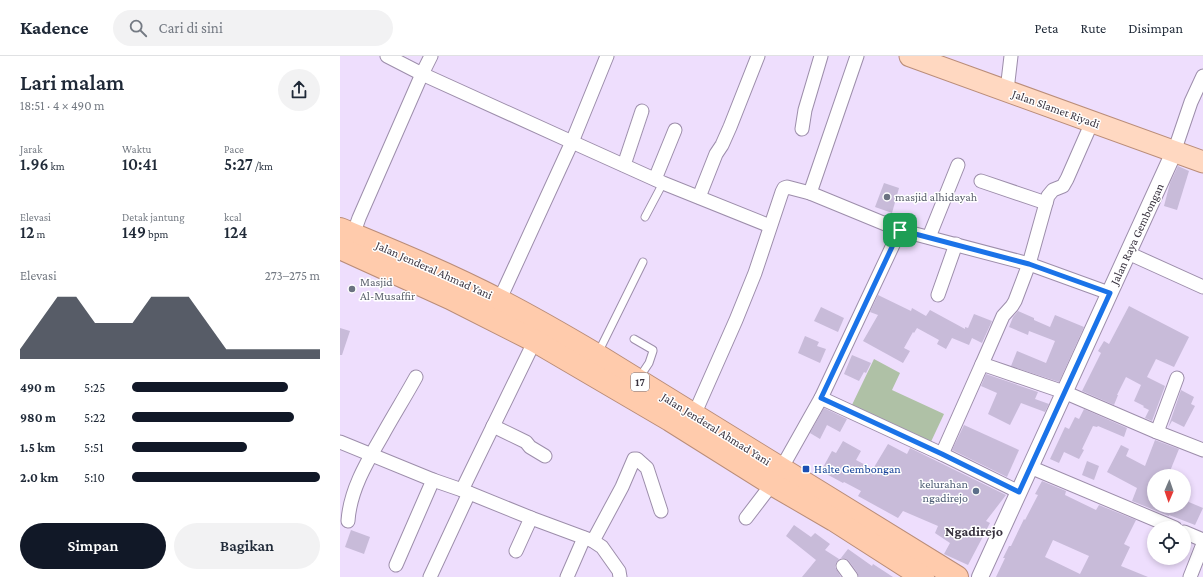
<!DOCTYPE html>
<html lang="id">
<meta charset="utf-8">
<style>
body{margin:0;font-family:"Crimson Pro",serif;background:#f2f2f3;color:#1f2937;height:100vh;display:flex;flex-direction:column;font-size:15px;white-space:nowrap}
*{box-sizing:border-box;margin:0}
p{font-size:13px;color:#747a83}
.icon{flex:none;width:22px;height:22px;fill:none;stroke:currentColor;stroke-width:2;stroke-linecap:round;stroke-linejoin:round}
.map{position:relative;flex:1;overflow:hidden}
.panel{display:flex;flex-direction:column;background:#fff;width:340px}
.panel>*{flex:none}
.needle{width:26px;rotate:182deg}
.tools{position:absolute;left:807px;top:413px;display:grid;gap:8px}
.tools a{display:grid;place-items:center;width:44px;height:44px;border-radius:50%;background:#fff;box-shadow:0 2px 6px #0003;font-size:20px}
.pin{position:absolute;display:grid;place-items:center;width:34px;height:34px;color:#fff;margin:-17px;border-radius:8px;box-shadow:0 2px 6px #0006}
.round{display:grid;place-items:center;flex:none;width:42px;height:42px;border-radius:21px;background:#f2f2f3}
.headline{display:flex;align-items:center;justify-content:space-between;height:68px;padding:0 20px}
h1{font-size:22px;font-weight:600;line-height:30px}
.stats{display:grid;grid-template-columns:repeat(3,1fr);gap:6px;height:68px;padding:4px 20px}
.stats div{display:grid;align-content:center}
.stats b{font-size:17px;font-weight:600}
.stats small{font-size:11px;font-weight:400}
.stats p{font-size:11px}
.chart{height:112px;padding:8px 20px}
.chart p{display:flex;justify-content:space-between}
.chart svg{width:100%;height:72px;margin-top:4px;fill:#111827;opacity:.7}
.cta{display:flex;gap:8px;margin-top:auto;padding:8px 20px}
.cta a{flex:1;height:46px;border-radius:24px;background:#111827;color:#fff;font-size:16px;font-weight:600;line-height:46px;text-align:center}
.cta a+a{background:#f2f2f3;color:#1f2937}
ul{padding:0 20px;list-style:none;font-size:13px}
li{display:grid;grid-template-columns:64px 48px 1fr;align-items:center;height:30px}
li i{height:10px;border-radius:5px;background:#111827}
header{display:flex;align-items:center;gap:24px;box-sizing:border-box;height:56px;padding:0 20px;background:#fff;border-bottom:1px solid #e0e1e3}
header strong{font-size:19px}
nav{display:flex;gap:22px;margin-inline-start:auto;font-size:14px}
.search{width:280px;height:36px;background:#f2f2f3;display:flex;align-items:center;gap:10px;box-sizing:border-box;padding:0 14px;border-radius:22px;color:#747a83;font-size:15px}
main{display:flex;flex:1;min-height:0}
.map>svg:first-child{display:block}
.green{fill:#afc1a6}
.building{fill:#c8bbd9;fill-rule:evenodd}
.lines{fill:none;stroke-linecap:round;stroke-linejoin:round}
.service-casing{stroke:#9d8eab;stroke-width:9}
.minor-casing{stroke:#9d8eab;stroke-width:15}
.tertiary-casing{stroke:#9d8eab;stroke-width:18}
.primary-casing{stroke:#ba8d79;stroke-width:23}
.trunk-casing{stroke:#ba8d79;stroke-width:24}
.service{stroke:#fff;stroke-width:7}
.minor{stroke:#fff;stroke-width:13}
.tertiary{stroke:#fff;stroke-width:16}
.primary{stroke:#ffd8c1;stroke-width:21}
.trunk{stroke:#ffcbac;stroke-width:22}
.route-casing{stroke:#fff;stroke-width:8}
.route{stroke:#1a73e8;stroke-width:5}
.worship-dot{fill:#6b7280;stroke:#fff;stroke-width:1.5}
.transit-dot{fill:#1a4fb4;stroke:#fff;stroke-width:1.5}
.service-dot{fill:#5c6f8a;stroke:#fff;stroke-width:1.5}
.labels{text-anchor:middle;stroke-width:3;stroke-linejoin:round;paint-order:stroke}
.shield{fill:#fff;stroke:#747079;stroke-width:1}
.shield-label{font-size:11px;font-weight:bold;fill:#39333f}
.street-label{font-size:12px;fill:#39333f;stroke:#fff}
.worship-label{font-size:12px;fill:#5b616d;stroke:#fff;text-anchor:start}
.transit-label{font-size:12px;fill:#164399;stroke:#fff;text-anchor:start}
.service-label{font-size:12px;fill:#4e5e75;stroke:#fff;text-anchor:end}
.quarter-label{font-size:14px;font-weight:bold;fill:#39333f;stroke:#fff}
</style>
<header>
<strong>Kadence</strong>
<div class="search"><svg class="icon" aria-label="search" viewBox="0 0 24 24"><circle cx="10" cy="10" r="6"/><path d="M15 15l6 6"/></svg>Cari di sini</div>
<nav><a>Peta</a><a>Rute</a><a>Disimpan</a></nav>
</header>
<main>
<section class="panel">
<div class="headline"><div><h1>Lari malam</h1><p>18:51 · 4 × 490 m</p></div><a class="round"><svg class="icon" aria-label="share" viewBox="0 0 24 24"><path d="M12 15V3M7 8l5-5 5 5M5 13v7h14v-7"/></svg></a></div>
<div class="stats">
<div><p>Jarak</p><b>1.96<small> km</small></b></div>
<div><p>Waktu</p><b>10:41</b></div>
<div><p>Pace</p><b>5:27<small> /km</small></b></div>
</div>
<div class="stats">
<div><p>Elevasi</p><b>12<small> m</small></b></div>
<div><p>Detak jantung</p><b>149<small> bpm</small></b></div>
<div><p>kcal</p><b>124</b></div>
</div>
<div class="chart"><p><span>Elevasi</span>273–275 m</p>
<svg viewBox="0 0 160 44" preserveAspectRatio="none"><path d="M0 44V38L10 22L20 6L30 6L40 22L50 22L60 22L70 6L80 6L90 6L100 22L110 38L120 38L130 38L140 38L150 38L160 38V44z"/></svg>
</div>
<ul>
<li><b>490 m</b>5:25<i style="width:83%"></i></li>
<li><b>980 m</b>5:22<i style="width:86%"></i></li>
<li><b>1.5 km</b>5:51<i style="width:61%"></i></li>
<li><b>2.0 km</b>5:10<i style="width:100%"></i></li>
</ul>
<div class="cta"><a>Simpan</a><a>Bagikan</a></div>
</section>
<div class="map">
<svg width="863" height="521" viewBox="0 0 863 521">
<rect width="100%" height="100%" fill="#eedefd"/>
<path class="green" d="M534 303 560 317 552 334 604 358 589 390 510 353Z"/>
<g class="building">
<path d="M838 110 849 115 837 154 824 150 830 127Z"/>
<path d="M544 127 559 132 552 157 535 151Z"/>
<path d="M538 239 571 255 572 252 586 260 590 254 625 273V271L628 272 634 258 652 265 642 287 632 282 629 289 612 282 606 293 597 288 599 284 577 272 574 277 573 276 564 292 570 295 563 307 523 285 538 259 530 256Z"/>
<path d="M789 250 849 281 834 311 816 303 807 321 825 330 812 365 805 362 809 354 803 351 804 350 794 345 801 329 786 321 777 339H778L774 349 742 335 761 297 758 295 764 285 769 288Z"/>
<path d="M481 251 504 262 498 276 474 265Z"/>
<path d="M678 255 694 262V264L710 271 715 259 744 271 719 326 671 310 677 295 706 307 715 285 689 275 688 279 669 271 673 261Z"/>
<path d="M0 272 10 275 2 299H0Z"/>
<path d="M465 280 479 286 477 290 486 293 480 307 458 297Z"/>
<path d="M512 299 531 307 526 317 524 316 519 325 504 318Z"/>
<path d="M646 318 698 336 695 343 709 348 705 356 681 347 670 369 648 358 657 337 641 330Z"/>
<path d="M841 334 854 341 851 348 855 350 844 371 832 365 828 372Z"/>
<path d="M484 352 507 363 500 376 487 369 480 383 470 377Z"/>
<path d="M744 353 787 372 784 381 758 370 757 371 753 370 742 393 744 394 739 403 724 396 719 407 710 403 725 371 729 373 735 361 739 363Z"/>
<path d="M624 369 679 394 667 421 612 394Z"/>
<path d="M815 384 839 393 828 420H814V450H844V444L863 452 855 469 829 459V460L792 445 797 432 767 416 781 389 789 393 786 400 805 410Z"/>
<path d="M503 385 521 395 516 404 533 413 548 388 567 398 570 392 666 439 646 465 650 467 628 509 604 498 610 487 595 477 598 470 563 455 558 462 518 440 521 435 504 426 503 427 481 415 492 395 496 397Z"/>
<path d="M747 405 759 410 754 424 742 419Z"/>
<path d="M702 425 726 435 725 439 756 454 759 449 796 464 784 488 790 491 781 510 808 521H656L665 502H663L669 490H671L684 463 685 464 698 439 695 438ZM713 484 749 500 740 518 705 501Z"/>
<path d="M454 469 471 481 475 477 490 488 485 494 499 503 496 507 495 511 501 521H462L476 504 446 480Z"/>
<path d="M11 474 30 481 24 498 5 491Z"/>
<path d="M508 493 532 510 533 508 553 521H519L517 516 509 505 506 503 501 502Z"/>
</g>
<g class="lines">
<defs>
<g id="service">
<path d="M305 161 323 127"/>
<path d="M294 283 313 294V295L309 307 299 322"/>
<path d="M258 297 303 206"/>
</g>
<g id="minor">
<path d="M47 0 82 18 232 86 323 127 430 170"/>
<path d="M667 34 671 0"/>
<path d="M752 66 727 123 723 130 713 134 708 140 689 208 675 245 672 250 663 260 642 308 724 336 817 376 863 394"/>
<path d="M462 73 465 54 481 0"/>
<path d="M834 96 851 46 863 20"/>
<path d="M284 109 302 55"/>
<path d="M315 123 335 74"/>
<path d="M641 125 706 147"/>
<path d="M470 137 560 174 689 208 769 237"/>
<path d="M359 141 376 98 382 89 390 71 418 0"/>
<path d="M13 179 19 162 82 18 91 0"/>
<path d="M589 181 618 109"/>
<path d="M788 197 863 231"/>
<path d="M598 239 616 188"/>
<path d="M156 250 165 232 232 86 267 0"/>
<path d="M481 342 560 174"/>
<path d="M354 359 396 264 415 217 442 136 444 132 447 131 470 137 517 0"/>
<path d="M153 370 186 386 190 391 205 400"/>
<path d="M817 376 837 322"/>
<path d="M0 386 93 424 122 434 191 462 253 485 262 491 279 515 280 521"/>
<path d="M602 398 679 436"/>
<path d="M690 411 835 472"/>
<path d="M441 413 481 342 602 398 642 308"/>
<path d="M122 434 197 280"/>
<path d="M406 462 432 428"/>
<path d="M8 465C10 434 27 406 42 380 53 360 65 341 76 321"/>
<path d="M844 476 863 484"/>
<path d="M253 485 282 431 294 403H297L307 412 321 455"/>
<path d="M176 495 191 462"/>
<path d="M56 509 93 424"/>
<path d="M503 510 511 521"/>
<path d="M90 521 129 437"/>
<path d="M227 521 244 482"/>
<path d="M850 521 863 488"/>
</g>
<path id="tertiary" d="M640 521 834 96"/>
<path id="primary" d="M570 0 863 106"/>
<g id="trunk">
<path d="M0 173C53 195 107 217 159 244 192 261 225 280 257 299L617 521"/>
<path d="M0 192 110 242 195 285 330 364 432 428 494 464 583 521"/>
</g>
</defs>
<use href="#service" class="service-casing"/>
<use href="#minor" class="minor-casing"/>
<use href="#tertiary" class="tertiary-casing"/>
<use href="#primary" class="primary-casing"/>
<use href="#trunk" class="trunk-casing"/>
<use href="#service" class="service"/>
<use href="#minor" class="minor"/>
<use href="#tertiary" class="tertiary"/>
<use href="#primary" class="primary"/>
<use href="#trunk" class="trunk"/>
</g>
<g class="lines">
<defs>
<path id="route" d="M560 174 689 208 770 237 679 436 602 398 481 342Z"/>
</defs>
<use href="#route" class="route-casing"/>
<use href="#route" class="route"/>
</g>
<g class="worship-dot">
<circle cx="547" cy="141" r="4"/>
<circle cx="12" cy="233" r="4"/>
</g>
<rect class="transit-dot" x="462" y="409" width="8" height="8" rx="2"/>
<circle class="service-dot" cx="636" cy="435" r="4"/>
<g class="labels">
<rect class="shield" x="291" y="317" width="18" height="18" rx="3"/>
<g class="shield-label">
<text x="300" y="330">17</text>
</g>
<g class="street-label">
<text transform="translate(716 53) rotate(20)" y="4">Jalan Slamet Riyadi</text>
<text transform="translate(797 178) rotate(-65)" y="4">Jalan Raya Gembongan</text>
<text transform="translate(94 214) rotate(24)" y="4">Jalan Jenderal Ahmad Yani</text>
<text transform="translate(376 373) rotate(32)" y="4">Jalan Jenderal Ahmad Yani</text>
</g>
<g class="worship-label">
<text x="555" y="145">masjid alhidayah</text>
<text x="20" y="230">Masjid<tspan x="20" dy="14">Al-Musaffir</tspan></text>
</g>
<g class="transit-label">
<text x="474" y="417">Halte Gembongan</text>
</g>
<g class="service-label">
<text x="628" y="432">kelurahan<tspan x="628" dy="14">ngadirejo</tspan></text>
</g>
<g class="quarter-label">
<text x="634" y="480">Ngadirejo</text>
</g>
</g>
</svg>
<div class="tools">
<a><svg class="needle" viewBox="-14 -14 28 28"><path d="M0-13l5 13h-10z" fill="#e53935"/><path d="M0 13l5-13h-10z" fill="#747a83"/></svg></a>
<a><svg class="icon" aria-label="locate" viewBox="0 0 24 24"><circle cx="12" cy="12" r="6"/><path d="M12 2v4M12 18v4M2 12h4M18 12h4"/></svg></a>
</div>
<div class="pin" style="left:560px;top:174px;background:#1e9e55"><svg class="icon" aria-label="arrive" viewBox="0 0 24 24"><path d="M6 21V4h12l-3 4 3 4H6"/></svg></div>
</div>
</main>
